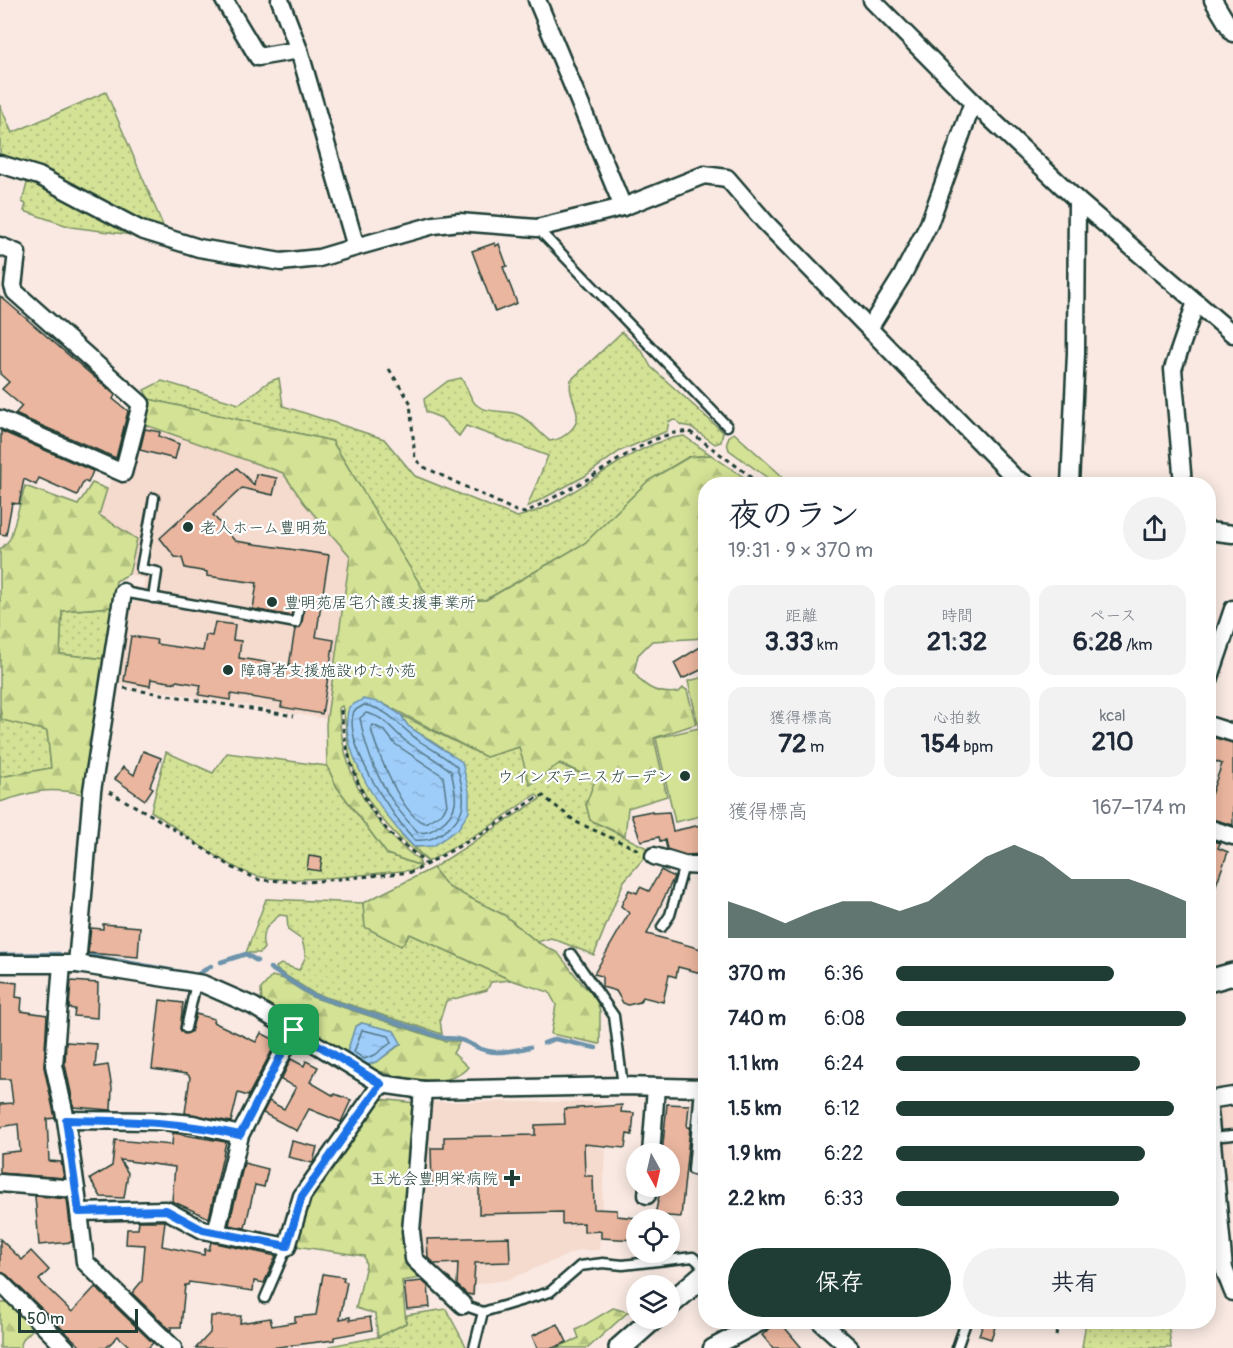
<!DOCTYPE html>
<html lang="ja">
<meta charset="utf-8">
<style>
body{margin:0;font-family:Pangolin,"Klee One",sans-serif;background:#f2f2f3;color:#1f2937;height:100vh;display:flex;flex-direction:column;font-size:22px;white-space:nowrap}
*{box-sizing:border-box;margin:0}
p{font-size:20px;color:#747a83}
.icon{flex:none;width:33px;height:33px;fill:none;stroke:currentColor;stroke-width:2;stroke-linecap:round;stroke-linejoin:round}
.map{position:relative;flex:1;overflow:hidden}
.side{position:absolute;left:698px;top:477px;width:518px;height:852px;display:flex;flex-direction:column;background:#fff;border-radius:24px;box-shadow:0 3px 15px #0003}
.side>*{flex:none}
.needle{width:39px;rotate:172deg}
.tools{position:absolute;left:626px;top:1143px;display:grid;gap:12px}
.tools a{display:grid;place-items:center;width:54px;height:54px;border-radius:50%;background:#fff;box-shadow:0 3px 15px #0003;font-size:30px}
.scale{position:absolute;left:18px;bottom:15px;width:120px;box-sizing:border-box;padding-left:6px;border:3px solid #1f3d34;border-top:0;font-size:16px;line-height:21px;white-space:nowrap;color:#1f3d34;-webkit-text-stroke:4px #fff;paint-order:stroke}
.pin{position:absolute;display:grid;place-items:center;width:51px;height:51px;color:#fff;margin:-26px;border-radius:12px;box-shadow:0 3px 9px #0006}
.round{display:grid;place-items:center;flex:none;width:63px;height:63px;border-radius:32px;background:#f2f2f3}
.head{display:flex;align-items:center;justify-content:space-between;height:102px;padding:0 30px}
h1{font-size:33px;font-weight:700;line-height:45px}
.metrics{display:grid;grid-template-columns:repeat(3,1fr);gap:9px;height:102px;padding:6px 30px}
.metrics div{display:grid;align-content:center;border-radius:15px;background:#f2f2f3;text-align:center}
.metrics b{font-size:26px;font-weight:700}
.metrics small{font-size:16px;font-weight:400}
.metrics p{font-size:16px}
.chart{height:168px;padding:12px 30px}
.chart p{display:flex;justify-content:space-between}
.chart svg{width:100%;height:108px;margin-top:6px;fill:#1f3d34;opacity:.7}
.primary-button{display:flex;gap:12px;margin-top:auto;padding:12px 30px}
.primary-button a{flex:1;height:69px;border-radius:36px;background:#1f3d34;color:#fff;font-size:24px;font-weight:700;line-height:69px;text-align:center}
.primary-button a+a{background:#f2f2f3;color:#1f2937}
ul{padding:0 30px;list-style:none;font-size:20px}
li{display:grid;grid-template-columns:96px 72px 1fr;align-items:center;height:45px}
li i{height:15px;border-radius:8px;background:#1f3d34}
.map>svg:first-child{display:block}
.built{fill:#f5dace}
.green{fill:url(#green-dots);stroke:#799064;stroke-width:1.5}
.forest{fill:url(#forest-firs);stroke:#799064;stroke-width:1.5}
.pitch{fill:#d3e295;stroke:#799064;stroke-width:1.5}
.water{fill:url(#water-ripples);stroke:#6c93ab;stroke-width:1.5}
.lines{fill:none;stroke-linecap:round;stroke-linejoin:round}
.shore{stroke:#527783;stroke-width:1.5}
.stream{stroke:#6c93ab;stroke-width:4.5}
.building{fill:#ebb69f;stroke:#1f3d34;stroke-width:1.5}
.service-casing{stroke:#1f3d34;stroke-width:13}
.minor-casing{stroke:#1f3d34;stroke-width:21}
.tertiary-casing{stroke:#1f3d34;stroke-width:26}
.path{stroke:#1f3d34;stroke-width:3;stroke-dasharray:4.5 4.5;stroke-linecap:butt}
.service{stroke:#fff;stroke-width:8}
.minor{stroke:#fff;stroke-width:16}
.tertiary{stroke:#fff;stroke-width:21}
.route-casing{stroke:#fff;stroke-width:12}
.route{stroke:#1a73e8;stroke-width:8}
.poi-dot{fill:#1f3d34;stroke:#fff;stroke-width:2}
.labels{text-anchor:middle;stroke-width:4.5;stroke-linejoin:round;paint-order:stroke}
.poi-label{font-size:16px;fill:#1f3d34;stroke:#fff;text-anchor:start}
</style>
<div class="map">
<svg width="1233" height="1348" viewBox="0 0 1233 1348">
<defs>
<pattern id="green-dots" width="8" height="8" patternUnits="userSpaceOnUse" patternTransform="scale(1.5)"><rect width="8" height="8" fill="#d3e295"/><path d="M2 2h.1M6 6h.1" fill="none" stroke="#b5c381" stroke-width="1.8" stroke-linecap="round"/></pattern>
<pattern id="forest-firs" width="22" height="20" patternUnits="userSpaceOnUse" patternTransform="scale(1.5)"><rect width="22" height="20" fill="#d3e295"/><path d="M5 1l3.5 6h-7zM16 11l3.5 6h-7z" fill="#b5c381"/></pattern>
<pattern id="water-ripples" width="26" height="14" patternUnits="userSpaceOnUse" patternTransform="scale(1.5)"><rect width="26" height="14" fill="#9fcdfa"/><path d="M2 4q2-2 4 0t4 0M15 11q2-2 4 0t4 0" fill="none" stroke="#88b1d7"/></pattern>
</defs>
<rect width="100%" height="100%" fill="#f9e9e2"/>
<filter id="ink" filterUnits="userSpaceOnUse"><feTurbulence type="fractalNoise" baseFrequency=".0167" numOctaves="2"/><feDisplacementMap in="SourceGraphic" scale="12" xChannelSelector="R" yChannelSelector="G"/><feConvolveMatrix kernelMatrix="1 2 1 2 8 2 1 2 1" color-interpolation-filters="sRGB"/></filter>
<g filter="url(#ink)">
<g class="built">
<path d="M143 424 283 473 304 503 350 556 327 719 115 683 128 610 135 601 141 602 145 579 129 574 137 539 99 515 112 476 126 483Z"/>
<path d="M429 1102H601L598 1148 606 1149 599 1250H579L507 1280 476 1284 475 1295 466 1300 417 1258 416 1231Z"/>
<path d="M1233 1103V1181L1223 1180 1216 1109 1218 1105Z"/>
</g>
<g class="green">
<path d="M106 92 167 235 0 160V105L12 133Z"/>
<path d="M29 176 138 232 132 235 71 227 24 211 26 204 22 202Z"/>
<path d="M622 332 642 351 651 367 723 432 721 442 715 444 691 427 681 425 676 420 669 421 667 431 620 451 585 476 527 507 548 456 466 426 459 436 441 418 426 412 424 399 448 381 461 378C466 385 468 392 472 399 480 415 503 409 516 414 530 419 538 432 550 441 560 439 564 437 571 430 587 414 566 398 571 380Z"/>
<path d="M279 378 283 406 384 439 415 476 517 517C575 504 627 442 684 436L711 455 688 457 648 481 585 543 485 600 430 602 332 441 149 399 144 390 162 381 239 404C254 396 263 382 279 378Z"/>
<path d="M112 607 105 659 60 654 62 611Z"/>
<path d="M0 707 3 720 47 731 51 768 0 777Z"/>
<path d="M401 715 486 757 519 747 596 780 586 804 590 820 651 850 624 881 594 955 551 938 537 942 504 915 448 887 433 868 540 799 536 794 489 827 428 862 414 847 433 846 451 754 408 726Z"/>
<path d="M166 752 213 773 227 753 327 766 337 787 387 854 421 866 413 870C372 873 295 885 257 876 226 868 179 829 151 811Z"/>
<path d="M266 899 363 903 365 927 401 945 410 934 511 980 491 982 487 990 446 1001 440 1020 442 1034 313 993 277 970 276 967 281 964 299 970 306 956 302 940 288 930 287 916 280 915C268 924 259 933 264 948L260 953H246Z"/>
<path d="M446 1309 467 1348H331L330 1346 378 1337 406 1323 407 1315Z"/>
<path d="M1086 1322H1168L1171 1348H1082Z"/>
</g>
<g class="forest">
<path d="M149 399 332 441 431 602 486 600 585 543 648 481 689 457 711 455 754 484H705V638L652 641 638 655 634 672C644 688 659 695 679 692L683 688 687 690 696 724 654 738 667 796 628 808 625 836 590 820 586 804 595 780 560 763 530 785 519 747 486 757 382 703 399 832 428 862C393 836 363 804 351 761 346 743 347 723 342 706L339 708C341 770 369 824 419 860L421 866 387 854 337 787 327 766 326 724 350 556 304 503 283 473 143 424Z"/>
<path d="M734 433 783 477V482L776 484 729 450 727 443 729 436Z"/>
<path d="M92 483 107 489 99 515 137 539 129 574 116 581 112 607 62 611 60 654 105 659 83 794C47 787 34 791 0 802V777L51 768 47 731 2 720 0 707V550L10 539 25 486 78 505Z"/>
<path d="M433 868 448 887 504 915 537 942 558 953 583 985 595 996 600 1011V1044L551 1034 556 1005 549 992 511 980 410 934 401 946 365 927 363 903Z"/>
<path d="M272 976 284 979 312 997 445 1041H460L453 1053 468 1067C448 1092 390 1076 365 1066L378 1061 401 1044 394 1031 361 1023 355 1027 346 1056 262 1005 261 989Z"/>
<path d="M380 1099 416 1103 406 1232 428 1277 402 1281 406 1323 378 1337 375 1314 356 1308 366 1265 364 1256 295 1246 311 1199 376 1101Z"/>
<path d="M9 1301 33 1324 34 1328 23 1339 20 1348H0V1304Z"/>
<path d="M613 1308 628 1312 588 1348H556L579 1338 576 1330Z"/>
</g>
<path class="pitch" d="M705 677V815L675 822 656 738 699 728 688 681Z"/>
<g class="water">
<path d="M363 699 382 703 401 715 408 726 462 762 469 791V812L458 829 433 846 414 847C385 819 336 749 349 707Z"/>
<path d="M362 1023 394 1031 401 1043 378 1061 365 1066 346 1056 355 1027Z"/>
</g>
<g class="lines">
<g class="shore">
<path d="M364 705C389 709 399 726 418 740 431 749 445 756 457 767 465 796 470 814 442 833 432 839 427 841 415 840 393 818 342 743 354 711Z"/>
<path d="M366 713C388 718 391 730 407 742 421 752 438 760 451 771 456 793 461 811 440 825 432 830 428 834 418 832 387 802 367 760 360 718Z"/>
<path d="M373 725 385 731 395 744 443 776 447 805 442 813 426 823C404 821 375 748 371 728Z"/>
<path d="M362 1030 389 1036 392 1042 375 1055 364 1059 354 1052Z"/>
</g>
<g class="stream">
<path d="M0 955 59 954"/>
<path d="M87 955 197 975 211 966"/>
<path d="M221 962 246 954 257 961"/>
<path d="M270 968 312 995 444 1038C470 1038 469 1047 488 1051 501 1054 518 1050 530 1047"/>
<path d="M544 1043 555 1039 596 1048"/>
</g>
</g>
<g class="building">
<path d="M495 243 496 246 499 244 507 266 503 267 517 303 495 312 472 251Z"/>
<path d="M0 296 115 395 113 399 128 411 116 458 15 414 22 406 2 389 9 382 0 374Z"/>
<path d="M145 429 160 432 159 436 179 444 175 459 140 450Z"/>
<path d="M1 431 93 471 88 483 84 481 77 495 39 478 36 485 24 479 19 504 12 503 6 535 0 534Z"/>
<path d="M237 468 254 485 256 474 277 478 273 495 242 488 213 515 235 541 329 555 316 637 334 640 322 714 281 707 282 702 231 694 230 700 199 695 201 685 176 681V683L151 679 150 686 124 681 131 636 157 640 156 644 203 651 206 635 212 636 215 622 235 625 233 640 241 641 239 658 289 666 295 629 302 624 303 602H295L291 616 253 609 257 583 207 576V572L185 568 182 558 175 557 160 538Z"/>
<path d="M705 644V668L682 679 674 663Z"/>
<path d="M1208 736 1233 743V825L1208 818V803L1222 764 1208 758Z"/>
<path d="M143 751 161 758 150 786 153 788 145 800 115 779 123 767 134 775Z"/>
<path d="M652 811V813L669 812 673 831 705 824V854L686 855 667 849 665 840 660 841 659 837 641 841 631 815Z"/>
<path d="M1208 839 1220 843 1218 848 1228 852 1209 904Z"/>
<path d="M309 856 322 858 320 871 307 869Z"/>
<path d="M661 870 674 877 647 934 705 950V974L678 967 676 977 669 975 663 1002 643 997 640 1002 628 1005 623 1003 616 991 602 987V976L594 974 629 913 621 906 629 890 637 893 640 887 649 891Z"/>
<path d="M103 924 140 927 138 957 88 953 91 928 103 929Z"/>
<path d="M0 981 17 983 16 997 22 998 21 1011 47 1015 44 1067 55 1118 47 1119 49 1161 61 1162 64 1178 0 1173V1153L20 1151 18 1124 0 1127V1104L13 1103 10 1079H0Z"/>
<path d="M71 981 98 983 97 1018 74 1016 75 1009 69 1008Z"/>
<path d="M160 1000 183 1003 180 1029 184 1034 191 1032 196 1014 214 1019 213 1022 256 1042 261 1033 277 1041 248 1096 238 1093 231 1122 185 1113 190 1077 187 1074 152 1069Z"/>
<path d="M66 1042 97 1044 95 1067 108 1065 112 1088 111 1110 74 1107 65 1064Z"/>
<path d="M291 1059 304 1066 306 1061 318 1067 310 1082 334 1096 335 1094 351 1100 341 1122 309 1109 297 1131 263 1113 269 1101 284 1109 296 1087 281 1080Z"/>
<path d="M667 1104 689 1105 687 1127H690L681 1217 655 1215 661 1186H669V1154H662Z"/>
<path d="M622 1105 621 1112 634 1113 632 1135 627 1134 625 1148 584 1144 585 1176H593L594 1209 617 1210V1216L636 1218V1240L601 1238V1231L584 1232V1223L562 1224V1212L479 1214V1183L432 1186 431 1148H444V1137L535 1135V1125L565 1124 564 1109Z"/>
<path d="M173 1133 226 1142 209 1218 172 1201 175 1167 120 1160 128 1173 124 1198 101 1197 90 1179 112 1166 115 1140 172 1145Z"/>
<path d="M292 1141 317 1147 313 1163 288 1157Z"/>
<path d="M244 1163 268 1169 264 1187 255 1185 245 1228 229 1225Z"/>
<path d="M35 1196 67 1199 72 1242 39 1245Z"/>
<path d="M139 1221H165L162 1246 204 1255 205 1249 209 1250 211 1242 276 1256 264 1283 254 1281 253 1291 189 1282 188 1285H185L181 1327H171V1331L132 1293 142 1281 145 1245 126 1244 127 1229H138Z"/>
<path d="M509 1237 510 1262 475 1263 473 1295 467 1294 457 1285 458 1263 435 1264 428 1257 427 1239Z"/>
<path d="M0 1239 22 1260 31 1251 49 1270 39 1280 72 1312 95 1287 153 1343 148 1348H131L118 1336 106 1348H82L7 1275 0 1272Z"/>
<path d="M323 1274 344 1277 343 1281 347 1282 340 1319 350 1317V1320L370 1317 372 1330 334 1337V1340L270 1348H196L210 1333 211 1316H241L240 1323 270 1318 272 1326 295 1322V1317L316 1315Z"/>
<path d="M422 1281 428 1286 430 1307 407 1309 404 1283Z"/>
<path d="M778 1322H780L802 1348H773L762 1335Z"/>
<path d="M984 1322 996 1324 991 1339 979 1335Z"/>
<path d="M558 1324 567 1342 553 1348H537L532 1336Z"/>
</g>
<g class="lines">
<defs>
<g id="service">
<path d="M537 228 727 426"/>
<path d="M123 592 296 623 299 606"/>
<path d="M153 598 157 572 141 569 154 498"/>
<path d="M662 927 670 915 684 865"/>
<path d="M571 954 614 1016 623 1086"/>
<path d="M186 1028 196 983"/>
<path d="M700 1088 693 1170 705 1171"/>
<path d="M1212 1137 1233 1135"/>
<path d="M265 1298 287 1247"/>
<path d="M463 1305 483 1312 550 1292 580 1266 603 1263 623 1265 693 1257 705 1268"/>
<path d="M474 1348 483 1312"/>
<path d="M957 1348 966 1322"/>
</g>
<g id="minor">
<path d="M224 0 258 57 299 50"/>
<path d="M280 0 299 50 356 247 434 225 459 222 537 228 623 207 704 175 727 178 765 222 1015 478 1026 484"/>
<path d="M537 0 623 207"/>
<path d="M872 0 973 102 1077 200 1233 334"/>
<path d="M1213 0 1233 33"/>
<path d="M0 164 39 176 141 230 199 248 281 262 319 258 356 247"/>
<path d="M0 246 17 253 13 286 15 292 141 404 123 473 0 419"/>
<path d="M870 327 902 276 929 224 973 102"/>
<path d="M1070 484 1076 353 1077 200"/>
<path d="M1183 484 1173 369 1196 302"/>
<path d="M1208 531 1233 534"/>
<path d="M1208 683 1233 609"/>
<path d="M1208 725 1233 733"/>
<path d="M1208 828 1233 836"/>
<path d="M654 856 684 865 705 866"/>
<path d="M0 964H77L203 984 253 1006 381 1084 423 1090 623 1086 705 1088"/>
<path d="M62 964 54 1065 66 1120 76 1189"/>
<path d="M77 964 92 791 123 592"/>
<path d="M423 1090 411 1231 414 1259 463 1305"/>
<path d="M1208 1100 1224 1269 1233 1292"/>
<path d="M1208 1100 1233 1096"/>
<path d="M66 1120 159 1121 193 1124 240 1135"/>
<path d="M651 1154 656 1087"/>
<path d="M0 1183 76 1189 79 1212 166 1210 203 1230 287 1247 302 1196 381 1084"/>
<path d="M647 1195 648 1186"/>
<path d="M79 1212 85 1262 173 1348"/>
<path d="M216 1233 240 1135 294 1031"/>
<path d="M0 1282 66 1348"/>
<path d="M821 1322 850 1348"/>
<path d="M712 1348 761 1322"/>
</g>
<g id="tertiary">
<path d="M1208 981 1233 974"/>
<path d="M669 1305 705 1274"/>
<path d="M620 1348 654 1318"/>
</g>
</defs>
<use href="#service" class="service-casing"/>
<use href="#minor" class="minor-casing"/>
<use href="#tertiary" class="tertiary-casing"/>
<g class="path">
<path d="M389 369 410 402 415 459 424 467 516 511 525 513C545 502 566 491 586 480 612 465 660 428 690 432L761 484"/>
<path d="M124 688 294 716"/>
<path d="M341 710C345 754 358 797 388 831 399 844 416 852 426 865"/>
<path d="M109 792 153 816 235 869 260 880 307 882 413 872 490 829 536 798 543 796 576 822 641 851"/>
<path d="M1056 1336 1058 1322"/>
</g>
<use href="#service" class="service"/>
<use href="#minor" class="minor"/>
<use href="#tertiary" class="tertiary"/>
</g>
</g>
<g class="lines" filter="url(#ink)">
<defs>
<path id="route" d="M294 1030 381 1084 302 1196 287 1246 203 1230 166 1210 79 1212 66 1120C129 1121 178 1121 240 1135Z"/>
</defs>
<use href="#route" class="route-casing"/>
<use href="#route" class="route"/>
</g>
<g class="poi-dot">
<circle cx="188" cy="527" r="6"/>
<circle cx="272" cy="602" r="6"/>
<circle cx="228" cy="670" r="6"/>
<circle cx="685" cy="776" r="6"/>
<path d="M509 1169h6v6h6v6h-6v6h-6v-6h-6v-6h6z"/>
</g>
<g class="labels">
<g class="poi-label">
<text x="200" y="533">老人ホーム豊明苑</text>
<text x="284" y="608">豊明苑居宅介護支援事業所</text>
<text x="240" y="676">障碍者支援施設ゆたか苑</text>
<text x="673" y="782" text-anchor="end">ウインズテニスガーデン</text>
<text x="498" y="1184" text-anchor="end">玉光会豊明栄病院</text>
</g>
</g>
</svg>
<div class="tools">
<a><svg class="needle" viewBox="-14 -14 28 28"><path d="M0-13l5 13h-10z" fill="#e53935"/><path d="M0 13l5-13h-10z" fill="#747a83"/></svg></a>
<a><svg class="icon" aria-label="locate" viewBox="0 0 24 24"><circle cx="12" cy="12" r="6"/><path d="M12 2v4M12 18v4M2 12h4M18 12h4"/></svg></a>
<a><svg class="icon" aria-label="layers" viewBox="0 0 24 24"><path d="M12 4l9 5-9 5-9-5zM3 14l9 5 9-5"/></svg></a>
</div>
<div class="scale">50 m</div>
<div class="pin" style="left:294px;top:1030px;background:#1e9e55"><svg class="icon" aria-label="arrive" viewBox="0 0 24 24"><path d="M6 21V4h12l-3 4 3 4H6"/></svg></div>
<section class="side">
<div class="head"><div><h1>夜のラン</h1><p>19:31 · 9 × 370 m</p></div><a class="round"><svg class="icon" aria-label="share" viewBox="0 0 24 24"><path d="M12 15V3M7 8l5-5 5 5M5 13v7h14v-7"/></svg></a></div>
<div class="metrics">
<div><p>距離</p><b>3.33<small> km</small></b></div>
<div><p>時間</p><b>21:32</b></div>
<div><p>ペース</p><b>6:28<small> /km</small></b></div>
</div>
<div class="metrics">
<div><p>獲得標高</p><b>72<small> m</small></b></div>
<div><p>心拍数</p><b>154<small> bpm</small></b></div>
<div><p>kcal</p><b>210</b></div>
</div>
<div class="chart"><p><span>獲得標高</span>167–174 m</p>
<svg viewBox="0 0 160 44" preserveAspectRatio="none"><path d="M0 44V29L10 33L20 38L30 33L40 29L50 29L60 33L70 29L80 20L90 11L100 6L110 11L120 20L130 20L140 20L150 24L160 29V44z"/></svg>
</div>
<ul>
<li><b>370 m</b>6:36<i style="width:75%"></i></li>
<li><b>740 m</b>6:08<i style="width:100%"></i></li>
<li><b>1.1 km</b>6:24<i style="width:84%"></i></li>
<li><b>1.5 km</b>6:12<i style="width:96%"></i></li>
<li><b>1.9 km</b>6:22<i style="width:86%"></i></li>
<li><b>2.2 km</b>6:33<i style="width:77%"></i></li>
</ul>
<div class="primary-button"><a>保存</a><a>共有</a></div>
</section>
</div>
